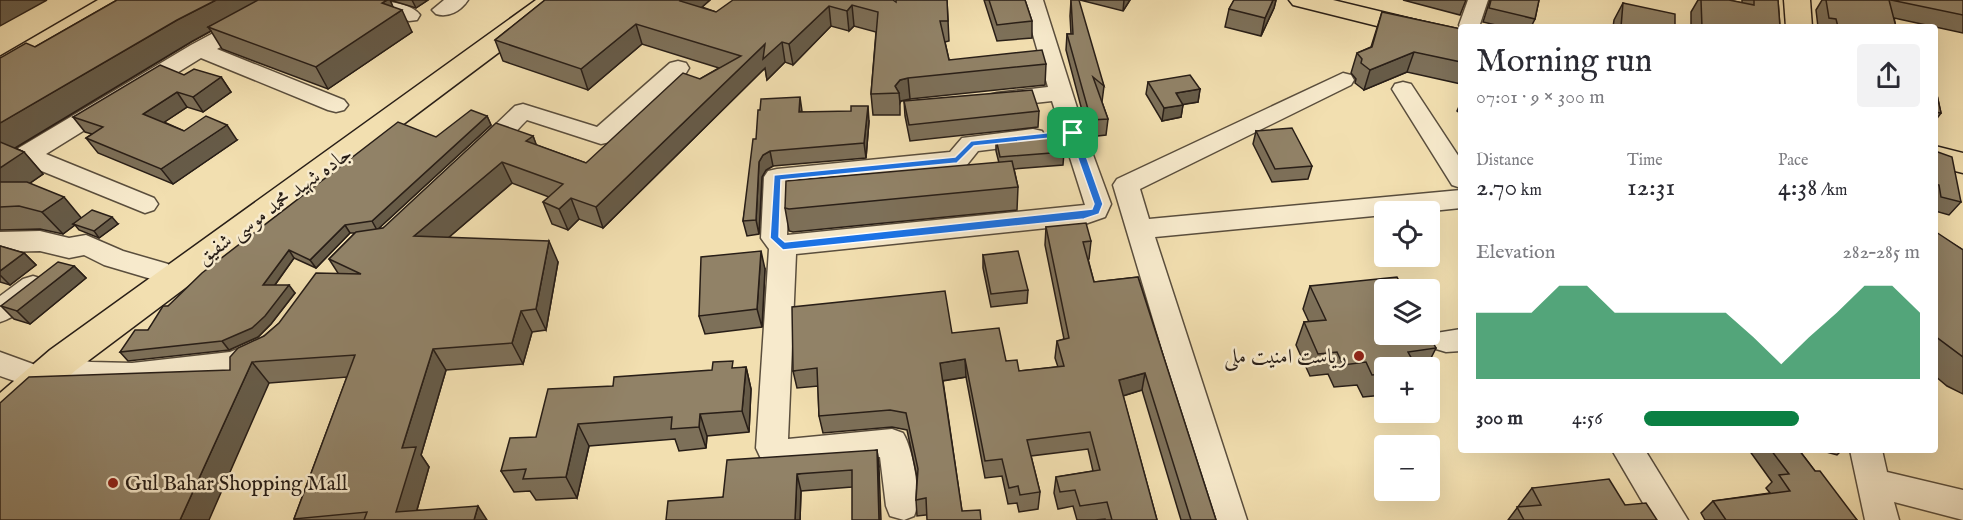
<!DOCTYPE html>
<meta charset="utf-8">
<style>
body{margin:0;font-family:"IM FELL English",Amiri,serif;background:#f2f2f3;color:#2b2b33;height:100vh;display:flex;flex-direction:column;font-size:22px;white-space:nowrap}
*{box-sizing:border-box;margin:0}
p{font-size:20px;color:#7c7c81}
.icon{flex:none;width:33px;height:33px;fill:none;stroke:currentColor;stroke-width:2;stroke-linecap:round;stroke-linejoin:round}
.map{position:relative;flex:1;overflow:hidden}
.details{position:absolute;left:1458px;top:24px;width:480px;height:429px;display:flex;flex-direction:column;background:#fff;border-radius:6px;box-shadow:0 6px 24px #0002}
.details>*{flex:none}
.fabs{position:absolute;left:1374px;top:201px;display:grid;gap:12px}
.fabs a{display:grid;place-items:center;width:66px;height:66px;border-radius:6px;background:#fff;box-shadow:0 6px 24px #0002;font-size:30px}
.pin{position:absolute;display:grid;place-items:center;width:51px;height:51px;color:#fff;margin:-26px;border-radius:12px;box-shadow:0 3px 9px #0006}
.round{display:grid;place-items:center;flex:none;width:63px;height:63px;border-radius:6px;background:#f2f2f3}
.head{display:flex;align-items:center;justify-content:space-between;height:102px;padding:0 18px}
h1{font-size:33px;font-weight:600;line-height:45px}
.metrics{display:grid;grid-template-columns:repeat(3,1fr);gap:9px;height:102px;padding:6px 18px}
.metrics div{display:grid;align-content:center}
.metrics b{font-size:26px;font-weight:600}
.metrics small{font-size:16px;font-weight:400}
.metrics p{font-size:16px}
.chart{height:168px;padding:12px 18px}
.chart p{display:flex;justify-content:space-between}
.chart svg{width:100%;height:108px;margin-top:6px;fill:#0b8043;opacity:.7}
ul{padding:0 18px;list-style:none;font-size:20px}
li{display:grid;grid-template-columns:96px 72px 1fr;align-items:center;height:45px}
li i{height:15px;border-radius:8px;background:#0b8043}
.map>svg:first-child{display:block}
.lines{fill:none;stroke-linecap:round;stroke-linejoin:round}
.minor-casing{stroke:#5a4e3d;stroke-width:3}
.major-casing{stroke:#281e17;stroke-width:3}
.highway-casing{stroke:#281e17;stroke-width:3}
.minor{fill:#f7eacc;fill-rule:evenodd}
.major{fill:#f2dfb0;fill-rule:evenodd}
.highway{fill:#f2dfb0;fill-rule:evenodd}
.wall{fill:#7d7059;stroke:#281e17;stroke-width:1.5}
.shaded-wall{fill:#665b48;stroke:#281e17;stroke-width:1.5}
.building{fill:#918267;stroke:#281e17;stroke-width:1.5}
.route{fill:#1a73e8;stroke:#fff;stroke-width:1.5;fill-rule:evenodd}
.poi-dot{fill:#8f2418;stroke:#f7eacc;stroke-width:2}
.labels{text-anchor:middle;stroke-width:5;stroke-linejoin:round;paint-order:stroke}
.street-label{font-size:21px;fill:#281e17;stroke:#f7eacc}
.poi-label{font-size:21px;fill:#281e17;stroke:#f7eacc;text-anchor:end}
</style>
<div class="map">
<svg width="1963" height="520" viewBox="0 0 1963 520">
<rect width="100%" height="100%" fill="#f2dfb0"/>
<filter id="stains"><feTurbulence type="fractalNoise" baseFrequency=".00333" numOctaves="4"/><feColorMatrix values="0 0 0 0 .2 0 0 0 0 .09 0 0 0 0 .02 0 0 0 .5 -.17"/></filter>
<radialGradient id="worn" r=".72"><stop offset=".6" stop-color="#630" stop-opacity="0"/><stop offset="1" stop-color="#630" stop-opacity=".3"/></radialGradient>
<g class="lines">
<defs>
<g id="minor">
<path d="M275 0H301L298 4 217 49 344 100 348 105 344 110 336 112 328 110 201 58 46 154 154 198 158 204 154 210 145 213 17 161 14 155 17 149 191 45Z"/>
<path d="M355 0C372 0 409 0 420 15L417 20 409 21 358 4Z"/>
<path d="M444 0H468C461 11 448 18 436 14L432 10Z"/>
<path d="M1023 0H1043L1085 133 1111 204 1105 217 1085 224 796 254 788 439 892 429 903 433C913 449 922 499 914 516L904 520 890 516 886 506 880 457 774 466 763 463 756 448 769 249 761 238 764 177 768 171 777 169 950 152 962 138 1033 129 1042 131 1045 137 1042 143 978 151 966 166 957 168 789 184 787 235 1085 205 1052 101 997 107 989 105 985 100 989 95 997 93 1048 87Z"/>
<path d="M1468 0H1488L1479 27 1461 28 1459 25Z"/>
<path d="M678 61 686 63 689 68 686 73 610 142 601 144 527 120C512 134 494 162 472 156L469 150 515 106 523 104 597 127 670 63Z"/>
<path d="M1343 73 1351 75 1354 80 1351 85 1140 189 1149 219 1461 190V208L1422 212H1384V215L1155 237 1247 520H1213L1113 185 1117 179Z"/>
<path d="M1403 82 1411 84 1461 160V188L1452 185 1392 89 1395 84Z"/>
<path d="M40 231 69 238 86 235 123 251 168 264 172 271 168 278 158 281 104 265 84 255 69 258 40 251 0 252V232Z"/>
<path d="M33 276 43 279 47 286C38 301 16 317 0 322V296L23 279Z"/>
<path d="M1461 329V351L1446 352 1436 349 1432 341 1436 333Z"/>
<path d="M263 339 273 342 278 350 273 358 234 375 132 387 91 386 45 375 40 367 45 359 55 355 91 362 132 363 230 352Z"/>
<path d="M0 352 33 364 38 372 33 380 23 384 0 376Z"/>
<path d="M1612 450H1645L1688 520H1653Z"/>
<path d="M1850 450H1882L1887 472 1963 490V520L1894 502 1899 520H1865Z"/>
</g>
<g id="major">
<path d="M536 0H566L562 5 76 370 13 426 0 431V393L50 350Z"/>
<path d="M1289 0H1333L1461 31V47L1293 5Z"/>
<path d="M1784 0H1810L1812 27H1786Z"/>
<path d="M1935 146 1963 153V173L1935 166Z"/>
</g>
<path id="highway" d="M98 0H129L125 5 10 75 0 77V57Z"/>
</defs>
<use href="#minor" class="minor-casing"/>
<use href="#major" class="major-casing"/>
<use href="#highway" class="highway-casing"/>
<use href="#minor" class="minor"/>
<use href="#major" class="major"/>
<use href="#highway" class="highway"/>
</g>
<g class="wall">
<path d="M117 0H428L416 8 390 0 393 7 412 32 328 89 222 49 211 31 191 42 15 148 24 152 43 174 30 183 81 218 118 224 99 238 79 230 75 225 63 234 40 229 0 230V58L35 47Z"/>
<path d="M545 0H710L702 7 716 12 947 0 949 41 945 42 949 60 1046 64 1045 85 910 99 901 101 900 103V115H873L871 94 876 32 854 26 849 31 831 26 793 65 785 62 767 80 765 68 603 228 579 219 568 230 552 224 543 202 549 197 512 183 449 237 558 262 546 330 532 332 523 364 446 370 421 455 429 467 417 510 487 520H296L294 519 347 377 269 383 230 370 264 336 338 273 329 259 355 233H350L316 268 294 258 275 285 295 293 271 324 258 337 229 350 128 361 120 352 148 330 168 306 436 137 487 116 491 125 378 229 383 228 533 136 536 145 586 163 700 79 719 68 642 44 588 90 503 61 495 40Z"/>
<path d="M984 0H1025L1032 21V38L997 41Z"/>
<path d="M1071 0 1104 86 1102 102 1108 119 1106 135 1089 137 1066 50 1067 34H1071L1070 16Z"/>
<path d="M1080 0H1130L1123 11Z"/>
<path d="M1234 0H1276L1274 8 1261 36 1225 27 1229 9Z"/>
<path d="M1403 0H1466L1460 15Z"/>
<path d="M1490 0H1539L1535 19 1531 27H1504L1483 22Z"/>
<path d="M1698 0H1729L1742 3V0H1778L1780 27H1691V12Z"/>
<path d="M1822 0H1963V33L1894 18 1896 27H1818L1816 10Z"/>
<path d="M1623 3 1675 27H1613L1614 20Z"/>
<path d="M1382 12 1461 29V84L1407 72 1364 90 1355 83 1356 79 1351 73 1357 53 1371 47Z"/>
<path d="M184 75 221 77 231 92 203 112 187 107 164 122 184 131 237 140 173 184 98 153 86 138 92 134 85 132 73 117Z"/>
<path d="M1148 82 1200 89 1198 102 1183 104 1181 117 1162 121 1146 94Z"/>
<path d="M1935 86 1941 113 1935 121Z"/>
<path d="M904 101 1039 111 1038 127 910 141 905 116Z"/>
<path d="M1461 102V114L1457 111Z"/>
<path d="M802 112 869 121 866 158 773 166 766 170 762 177 759 234 747 236 743 221 756 139Z"/>
<path d="M1256 131 1312 166 1308 179 1272 182 1253 144Z"/>
<path d="M996 139 1064 152 1063 165 1014 169 1018 187 1017 210 793 232 789 231 785 208 999 163 996 151Z"/>
<path d="M1935 151 1961 202 1949 215 1935 211Z"/>
<path d="M1046 227 1091 241 1089 259H1088L1094 282 1138 277 1216 520H1181L1142 390 1123 396 1157 520H1105V519L1095 520H1077L1073 506 1058 509 1054 493 1056 477 1093 471 1088 449 1031 456 1040 492 1038 509 1019 512 1017 503 1008 504 1002 476 985 478 966 377 943 381 962 511 917 516 916 500 917 477 907 430 892 427 823 433 819 416 818 386 797 388 793 371 952 333 1006 361 1019 371 1058 367 1055 358 1057 341 1064 339 1045 245Z"/>
<path d="M1935 233 1963 250V394L1947 386 1935 376Z"/>
<path d="M0 246 24 253 36 265 10 285 0 282Z"/>
<path d="M983 255 1028 290 1027 303 991 307 983 268Z"/>
<path d="M74 266 86 278 30 324 14 319 1 306Z"/>
<path d="M765 269 762 327 705 334 699 316Z"/>
<path d="M1310 286 1436 348 1426 368H1384V395L1363 397 1357 385 1334 387 1328 374 1310 376 1296 345 1304 322H1309L1303 309Z"/>
<path d="M746 367 751 389 749 432 707 436 706 448 679 451 675 439 589 446 577 498 536 500 530 491 514 492 501 471 613 386Z"/>
<path d="M877 450 879 467 852 487 801 491 800 520H666L723 497Z"/>
<path d="M1749 450H1799L1815 471 1857 520H1705L1701 513 1713 501 1770 493 1766 488 1772 482Z"/>
<path d="M1819 450H1842L1837 455Z"/>
<path d="M1532 488 1625 505 1657 520H1508Z"/>
</g>
<g class="shaded-wall">
<path d="M0 0H47L0 26Z"/>
<path d="M216 0H270L208 27 211 31 191 42 15 148 24 152 43 174 0 204V123L177 20Z"/>
<path d="M387 0H390L396 14 402 10 412 32 328 89 316 67 382 3Z"/>
<path d="M412 0H428L416 8Z"/>
<path d="M681 0H710L685 22 680 1Z"/>
<path d="M1124 0H1130L1123 11Z"/>
<path d="M1273 0H1276L1274 8 1261 36 1265 18Z"/>
<path d="M852 5 854 26 849 31 847 11Z"/>
<path d="M829 6 831 26 793 65 789 44Z"/>
<path d="M636 24 642 44 588 90 581 69Z"/>
<path d="M782 42 785 62 767 80 765 68 603 228 596 207 765 44Z"/>
<path d="M1414 52 1407 72 1364 90 1370 70Z"/>
<path d="M221 77 231 92 203 112 193 97Z"/>
<path d="M908 78 910 99 901 101 900 103 899 93 895 86 900 80Z"/>
<path d="M1200 89 1198 102 1174 106 1176 93Z"/>
<path d="M177 92 187 107 154 129 143 114Z"/>
<path d="M800 97 802 111 799 112Z"/>
<path d="M1183 105 1181 117 1162 121 1164 108Z"/>
<path d="M868 106 869 121 866 158 864 143Z"/>
<path d="M487 116 491 125 377 230 372 221Z"/>
<path d="M227 125 237 140 173 184 161 169Z"/>
<path d="M533 136 541 157 526 141Z"/>
<path d="M770 151 773 166 766 170 762 177 759 234 756 220 759 162 763 155Z"/>
<path d="M502 162 512 183 426 257 414 236Z"/>
<path d="M64 197 83 220 73 224 75 225 63 234 42 212Z"/>
<path d="M571 198 579 219 568 230 559 209Z"/>
<path d="M112 217 118 224 99 238 94 231Z"/>
<path d="M345 225 350 233 316 268 310 260Z"/>
<path d="M549 241 558 262 546 330 536 309Z"/>
<path d="M289 250 294 258 269 293 263 285Z"/>
<path d="M761 251 765 269 762 327 757 309Z"/>
<path d="M24 253 36 265 10 285 0 275V271Z"/>
<path d="M74 266 86 278 30 324 17 311Z"/>
<path d="M289 285 295 293 271 324 258 337 229 350 222 341Z"/>
<path d="M521 311 532 332 523 364 512 343Z"/>
<path d="M433 349 446 370 421 455 429 467 414 520 396 512 402 448Z"/>
<path d="M965 359 966 377 941 381 940 363Z"/>
<path d="M252 362 269 383 209 520H180Z"/>
<path d="M746 367 751 389 749 432 742 411Z"/>
<path d="M1145 373 1142 390 1116 398 1119 380Z"/>
<path d="M700 414 707 436 706 448 699 427Z"/>
<path d="M578 424 589 446 577 498 566 477Z"/>
<path d="M877 450 879 467 881 520H879Z"/>
<path d="M797 474 801 491 800 520H795Z"/>
<path d="M478 506 487 520H474Z"/>
</g>
<g class="building">
<path d="M117 0H216L177 20 0 123V58L26 43 35 47Z"/>
<path d="M258 0H387L382 3 402 10 316 67 208 27Z"/>
<path d="M545 0H681L680 1 716 12 733 0H893L896 2V0H947L948 21H940L949 60 1042 50 1046 64 908 78 900 80 895 86 899 93 871 94 878 12 852 5 847 11 829 6 789 44 782 42 763 59 765 44 596 207 571 198 559 209 543 202 563 184 502 162 414 236 549 241 536 309 521 311 512 343 433 349 402 448 416 447 396 512 478 506 474 520H364L367 512 294 519 355 355 252 362 180 520H0V403L29 377 230 370V357L238 348 264 336 279 323 316 273 361 274 329 259 356 232 383 228 496 123 533 136 526 141 586 163 683 73 700 79 741 56 636 24 581 69 495 40Z"/>
<path d="M989 0H1025L1032 21 997 25Z"/>
<path d="M1071 0H1079L1104 86 1093 77 1108 119 1091 120 1067 34H1073Z"/>
<path d="M1234 0H1273L1265 18 1229 9Z"/>
<path d="M1491 0H1539L1535 19 1489 8Z"/>
<path d="M1701 0H1729L1754 5V0H1778L1780 27H1702Z"/>
<path d="M1826 0H1889L1896 27H1838L1836 19 1829 18Z"/>
<path d="M1891 0H1963V15Z"/>
<path d="M1623 3 1675 14V27H1621Z"/>
<path d="M1382 12 1461 29V62L1414 52 1370 70 1361 63 1362 59 1357 53 1372 47Z"/>
<path d="M160 65 184 75 194 69 221 77 193 97 177 92 143 114 184 131 206 116 227 125 161 169 86 138 103 127 73 117Z"/>
<path d="M1190 75 1200 89 1176 93 1183 105 1164 108 1148 82Z"/>
<path d="M1935 86 1941 113 1935 112Z"/>
<path d="M1032 90 1039 111 909 125 904 101Z"/>
<path d="M800 97 799 112 851 111V106H868L864 143 770 151 763 155 759 162 756 220 743 221 753 139H756L758 110H760L761 99Z"/>
<path d="M471 110 487 116 372 221 345 225 310 260 289 250 263 285H289L265 316 252 328 222 341 120 352 135 330H148L163 306H168L202 273 398 122 436 137Z"/>
<path d="M1292 128 1312 166 1275 169 1256 131Z"/>
<path d="M1044 134H1059L1064 152 1000 157 996 139Z"/>
<path d="M0 142 24 152 0 168Z"/>
<path d="M1935 151 1952 157 1961 202 1941 197 1939 185 1935 184Z"/>
<path d="M1012 161 1018 187 789 209 785 208 786 181Z"/>
<path d="M0 182H27L64 197 42 212 19 206 0 207Z"/>
<path d="M92 210 112 217 94 231 73 224Z"/>
<path d="M1086 223 1091 241 1083 242 1094 282 1138 277 1216 520H1191L1145 373 1119 380 1157 520H1112L1107 502 1080 506 1075 490 1060 492 1056 477 1100 470 1090 432 1027 440 1040 492 1020 495 1018 486 1009 488 1002 459 985 461 965 359 940 363 962 511 980 510 981 520H927L926 498 916 500 918 469 906 413 890 410 819 416 817 368 793 371 792 307 945 291 952 333 999 328 1006 361 1017 360 1019 371 1064 366 1057 341 1069 338 1046 227Z"/>
<path d="M1936 232 1963 250V357L1935 336V233Z"/>
<path d="M0 246 24 253 0 271Z"/>
<path d="M761 251 757 309 699 316 701 257Z"/>
<path d="M1018 251 1028 290 991 294 983 255Z"/>
<path d="M58 262 74 266 17 311 1 306Z"/>
<path d="M1397 277 1404 290H1384V334H1428L1436 348 1408 352 1417 368H1384V374L1372 375 1366 362 1343 365 1337 352 1318 354 1304 322 1326 320 1310 286Z"/>
<path d="M733 361 732 368 746 367 742 411 700 414 699 427 671 429 672 417 578 424 566 477 523 479 526 469 501 471 510 438 536 437 548 389 613 386 614 377 712 370 713 362Z"/>
<path d="M877 450 879 520H852V470L797 474 795 520H666L668 501 723 497 727 460Z"/>
<path d="M1771 450H1799L1815 471H1820L1857 520H1726L1713 501 1790 491 1779 475 1789 474Z"/>
<path d="M1609 479 1625 505 1646 503 1657 520H1524L1517 507 1541 505 1532 488Z"/>
</g>
<path class="route" d="M1073 130 1078 133 1103 204 1099 214 1084 219 783 250 770 238 774 175 955 157 971 141ZM1070 136 1094 204 1092 209 785 242 779 237 781 180 957 163 974 146Z"/>
<g class="poi-dot">
<circle cx="1359" cy="356" r="6"/>
<circle cx="113" cy="483" r="6"/>
</g>
<g class="labels">
<g class="street-label">
<text transform="translate(274 205) rotate(-36)" y="7">جاده شهید محمد موسی شفیق</text>
</g>
<g class="poi-label">
<text x="1347" y="363">ریاست امنیت ملی</text>
<text x="125" y="490" text-anchor="start">Gul Bahar Shopping Mall</text>
</g>
</g>
<rect width="100%" height="100%" filter="url(#stains)"/>
<rect width="100%" height="100%" fill="url(#worn)"/>
</svg>
<div class="fabs">
<a><svg class="icon" aria-label="locate" viewBox="0 0 24 24"><circle cx="12" cy="12" r="6"/><path d="M12 2v4M12 18v4M2 12h4M18 12h4"/></svg></a>
<a><svg class="icon" aria-label="layers" viewBox="0 0 24 24"><path d="M12 4l9 5-9 5-9-5zM3 14l9 5 9-5"/></svg></a>
<a>+</a>
<a>−</a>
</div>
<div class="pin" style="left:1073px;top:133px;background:#1e9e55"><svg class="icon" aria-label="arrive" viewBox="0 0 24 24"><path d="M6 21V4h12l-3 4 3 4H6"/></svg></div>
<section class="details">
<div class="head"><div><h1>Morning run</h1><p>07:01 · 9 × 300 m</p></div><a class="round"><svg class="icon" aria-label="share" viewBox="0 0 24 24"><path d="M12 15V3M7 8l5-5 5 5M5 13v7h14v-7"/></svg></a></div>
<div class="metrics">
<div><p>Distance</p><b>2.70<small> km</small></b></div>
<div><p>Time</p><b>12:31</b></div>
<div><p>Pace</p><b>4:38<small> /km</small></b></div>
</div>
<div class="chart"><p><span>Elevation</span>282–285 m</p>
<svg viewBox="0 0 160 44" preserveAspectRatio="none"><path d="M0 44V17L10 17L20 17L30 6L40 6L50 17L60 17L70 17L80 17L90 17L100 27L110 38L120 27L130 17L140 6L150 6L160 17V44z"/></svg>
</div>
<ul>
<li><b>300 m</b>4:56<i style="width:56%"></i></li>
</ul>
</section>
</div>
